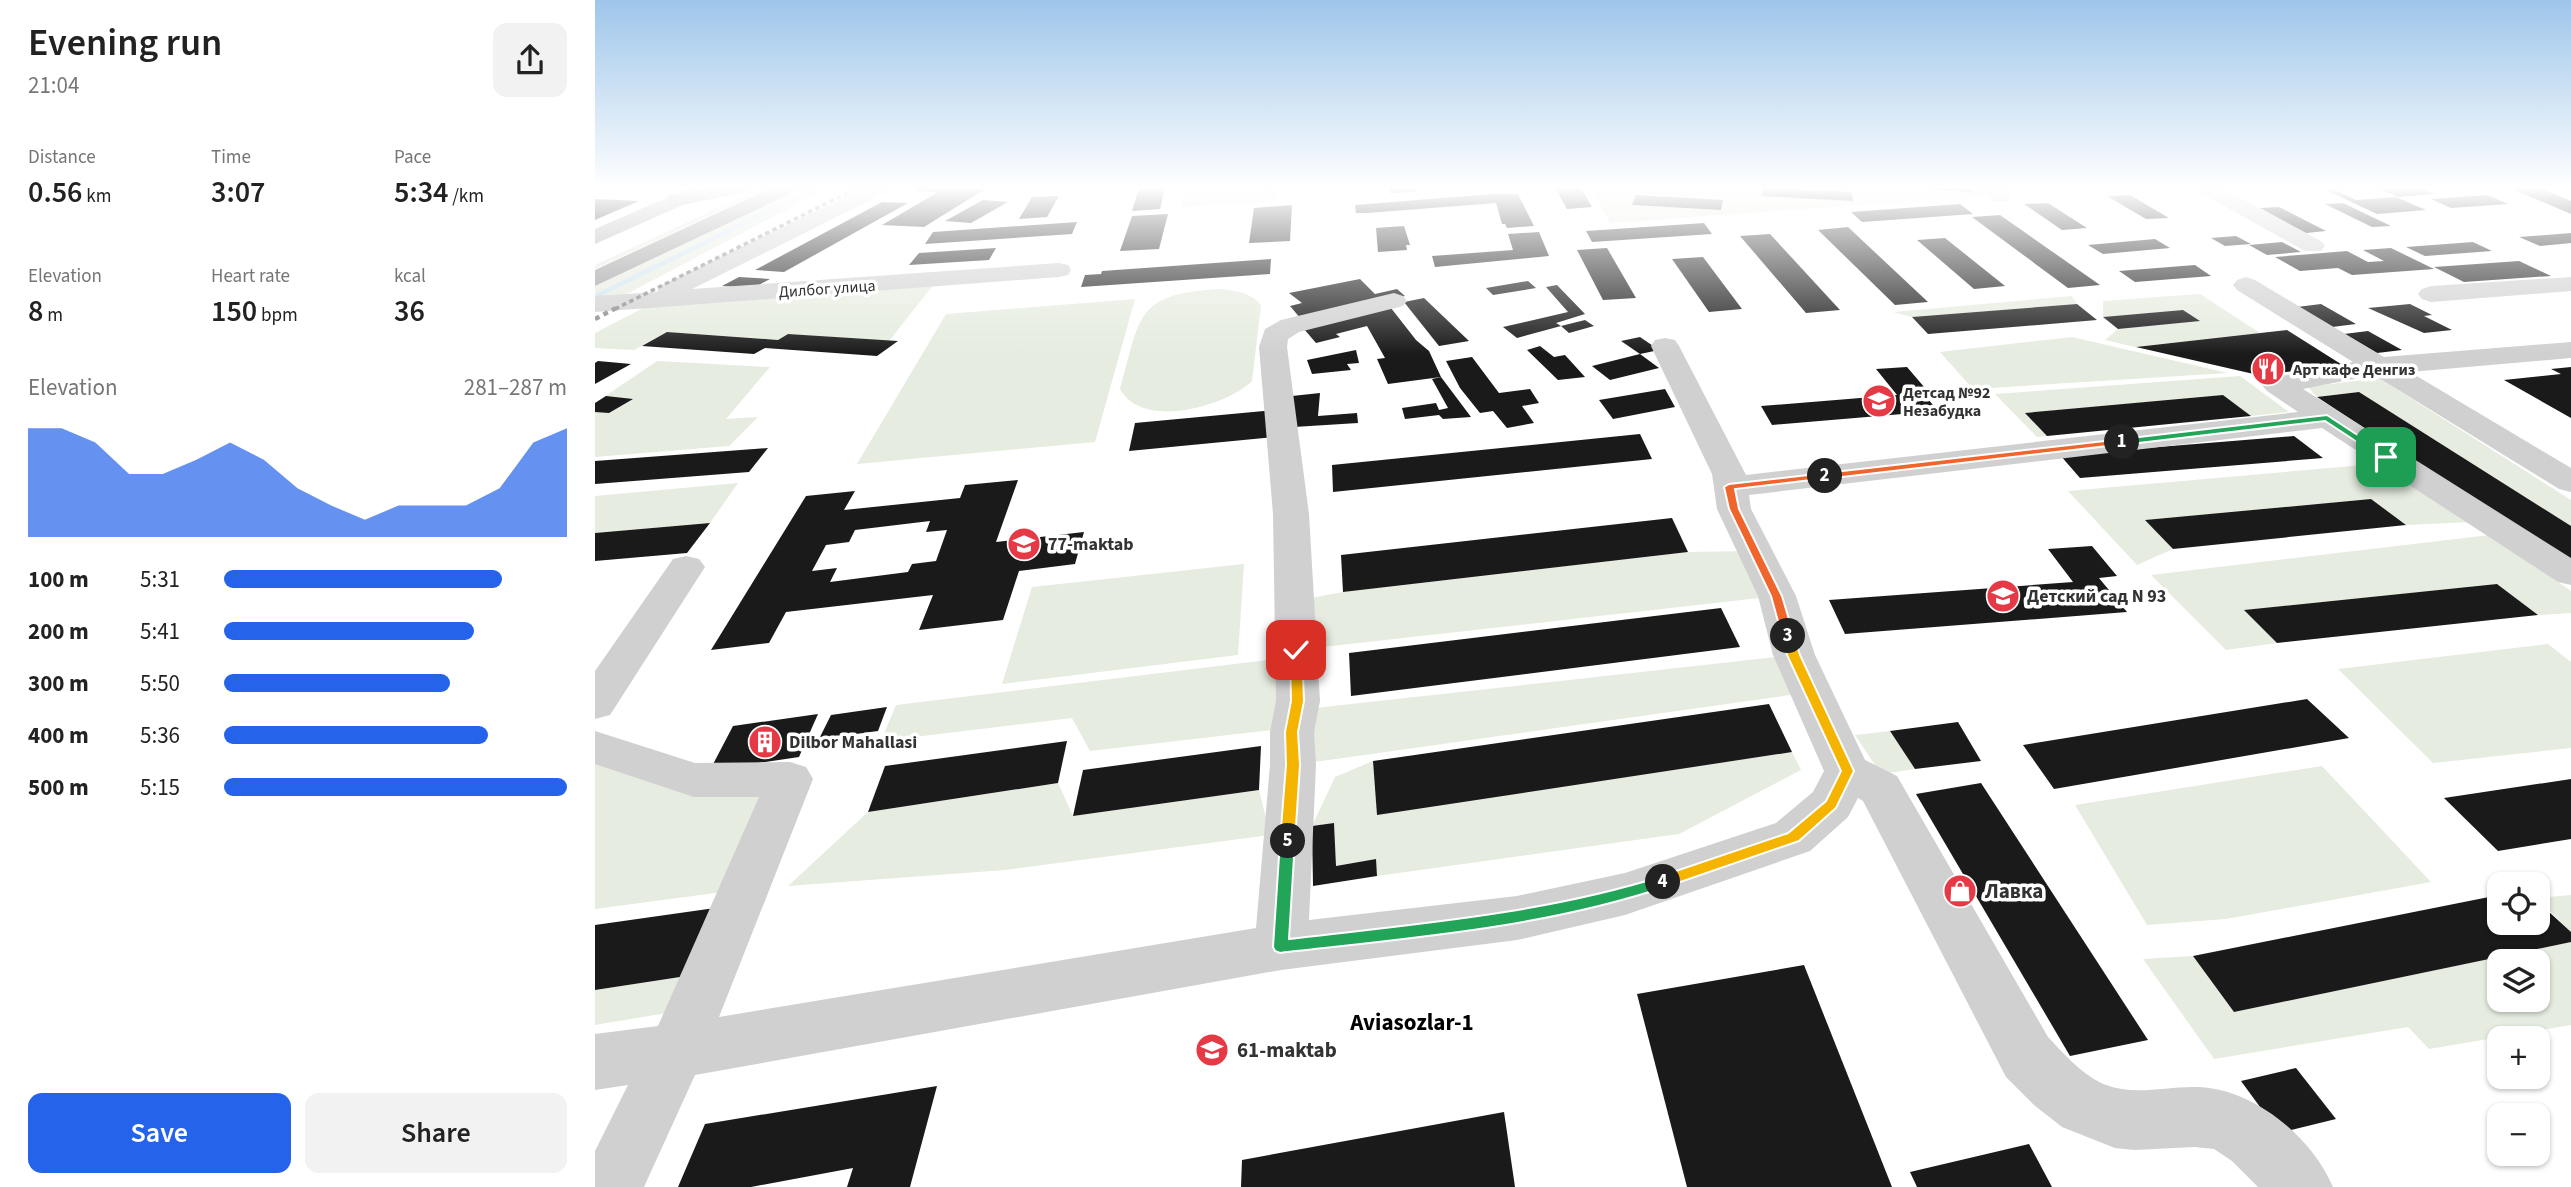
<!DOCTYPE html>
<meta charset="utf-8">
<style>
body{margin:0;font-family:"Source Sans 3",sans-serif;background:#f2f2f2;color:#222;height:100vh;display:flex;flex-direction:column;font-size:26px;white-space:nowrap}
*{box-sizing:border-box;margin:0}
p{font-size:23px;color:#767676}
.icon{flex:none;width:38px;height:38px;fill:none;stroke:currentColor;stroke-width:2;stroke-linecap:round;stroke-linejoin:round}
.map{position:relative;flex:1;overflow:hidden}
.drawer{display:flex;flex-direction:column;background:#fff;width:595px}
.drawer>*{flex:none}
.buttons{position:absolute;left:1892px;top:872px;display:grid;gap:14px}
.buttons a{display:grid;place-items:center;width:63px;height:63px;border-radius:14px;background:#fff;box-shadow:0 2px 5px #0004;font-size:35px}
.pin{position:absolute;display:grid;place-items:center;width:60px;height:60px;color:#fff;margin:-30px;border-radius:14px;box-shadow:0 4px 10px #0006}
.km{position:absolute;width:35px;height:35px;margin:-18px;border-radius:50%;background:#222;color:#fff;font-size:19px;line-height:35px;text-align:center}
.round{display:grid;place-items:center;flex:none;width:74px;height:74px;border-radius:14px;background:#f2f2f2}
.summary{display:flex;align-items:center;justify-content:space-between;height:119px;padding:0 28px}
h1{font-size:38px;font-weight:600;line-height:52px}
.metrics{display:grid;grid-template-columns:repeat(3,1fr);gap:10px;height:119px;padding:7px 28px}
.metrics div{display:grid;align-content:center}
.metrics b{font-size:30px;font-weight:600}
.metrics small{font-size:19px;font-weight:400}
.metrics p{font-size:19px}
.chart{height:196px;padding:14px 28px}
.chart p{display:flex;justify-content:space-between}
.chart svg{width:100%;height:126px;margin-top:7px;fill:#2563eb;opacity:.7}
.cta{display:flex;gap:14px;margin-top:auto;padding:14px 28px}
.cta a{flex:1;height:80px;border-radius:14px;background:#2563eb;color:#fff;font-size:28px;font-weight:600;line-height:80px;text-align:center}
.cta a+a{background:#f2f2f2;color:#222}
ul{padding:0 28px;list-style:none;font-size:23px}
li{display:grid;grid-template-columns:112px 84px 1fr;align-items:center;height:52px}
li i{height:18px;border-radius:9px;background:#2563eb}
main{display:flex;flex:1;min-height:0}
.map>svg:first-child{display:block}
.green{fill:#e6ecdf;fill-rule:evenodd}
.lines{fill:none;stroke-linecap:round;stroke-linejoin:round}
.stream{stroke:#cfe2ee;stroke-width:4.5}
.building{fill:#1a1a1a;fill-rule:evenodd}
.minor{fill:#d0d0d0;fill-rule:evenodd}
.major{fill:#ababab;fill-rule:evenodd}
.highway{fill:#9a9a9a;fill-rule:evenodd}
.rail-far1{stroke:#888;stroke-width:3.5;stroke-dasharray:4.5 3.5;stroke-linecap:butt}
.rail{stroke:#888;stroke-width:4.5;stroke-dasharray:5 4.5;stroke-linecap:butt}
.split-1{fill:#22a559;stroke:#fff;stroke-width:2}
.split-2{fill:#f0652b;stroke:#fff;stroke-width:2}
.split-3{fill:#f0652b;stroke:#fff;stroke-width:2}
.split-4{fill:#f5b400;stroke:#fff;stroke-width:2}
.split-5{fill:#22a559;stroke:#fff;stroke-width:2}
.split-6{fill:#f5b400;stroke:#fff;stroke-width:2}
.labels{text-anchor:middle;stroke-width:7;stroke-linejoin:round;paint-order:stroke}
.far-street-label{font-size:16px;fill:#333;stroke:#fff}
.far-poi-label{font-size:16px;font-weight:bold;fill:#333;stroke:#fff;text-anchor:start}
.poi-label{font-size:18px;font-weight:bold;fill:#333;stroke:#fff;text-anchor:start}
.near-poi-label{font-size:21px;font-weight:bold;fill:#333;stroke:#fff;text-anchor:start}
.near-neighbourhood-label{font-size:23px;font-weight:bold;fill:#000;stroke:#fff}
</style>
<main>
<section class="drawer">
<div class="summary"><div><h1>Evening run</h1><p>21:04</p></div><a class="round"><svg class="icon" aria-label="share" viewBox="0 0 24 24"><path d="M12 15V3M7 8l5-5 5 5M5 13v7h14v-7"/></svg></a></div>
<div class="metrics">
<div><p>Distance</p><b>0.56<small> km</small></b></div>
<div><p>Time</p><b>3:07</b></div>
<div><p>Pace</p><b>5:34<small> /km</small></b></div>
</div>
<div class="metrics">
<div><p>Elevation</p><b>8<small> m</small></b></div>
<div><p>Heart rate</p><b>150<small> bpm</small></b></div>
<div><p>kcal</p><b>36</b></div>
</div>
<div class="chart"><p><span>Elevation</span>281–287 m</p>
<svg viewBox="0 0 160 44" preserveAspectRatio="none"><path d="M0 44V6L10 6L20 11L30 22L40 22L50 17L60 11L70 17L80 27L90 33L100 38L110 33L120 33L130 33L140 27L150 11L160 6V44z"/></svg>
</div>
<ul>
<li><b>100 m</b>5:31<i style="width:81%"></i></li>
<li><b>200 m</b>5:41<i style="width:73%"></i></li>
<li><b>300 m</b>5:50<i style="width:66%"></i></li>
<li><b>400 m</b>5:36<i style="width:77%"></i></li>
<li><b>500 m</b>5:15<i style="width:100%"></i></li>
</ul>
<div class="cta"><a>Save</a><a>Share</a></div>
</section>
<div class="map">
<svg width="1976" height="1187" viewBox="0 0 1976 1187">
<rect width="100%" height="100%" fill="#fff"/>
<g class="green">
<path d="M165 188H174L0 269V265Z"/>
<path d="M204 188H229L223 191H227L24 298 0 302V286Z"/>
<path d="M591 188H682L681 201 586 207Z"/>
<path d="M995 188H1167V196L1257 201V192L1263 189 1225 188 1377 192 1376 188H1384L1393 196 1015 223 998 192 1041 195 1037 205 1126 210 1128 200H1134L997 191Z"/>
<path d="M339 284 294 341 193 334 183 340 72 332 39 350 0 348V333L54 305Z"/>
<path d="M625 289C641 291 655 292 666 305L657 381C630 407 547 430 525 389 546 316 539 294 625 289Z"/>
<path d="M1605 294 1665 333 1540 347 1510 340 1523 329 1604 320 1588 310 1508 317V301Z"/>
<path d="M1477 296 1482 304 1317 317 1298 312Z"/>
<path d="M540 299 500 442 262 464 351 314Z"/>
<path d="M1477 337 1633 373 1378 389 1345 352Z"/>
<path d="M62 361 175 367 131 419 163 417 134 446 0 457V403Z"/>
<path d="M1645 376 1694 412 1656 416 1628 395 1431 413 1452 436 1442 437 1400 394Z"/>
<path d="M1784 378 1976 500V526L1764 392 1722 397 1713 387Z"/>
<path d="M1792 463 1876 522 1811 525 1776 499 1551 520 1578 549 1542 565 1473 491Z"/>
<path d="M143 483 115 523 0 533V496Z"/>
<path d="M1895 535 1976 591V613L1943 615 1902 584 1651 610 1682 643 1631 650 1556 575Z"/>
<path d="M1157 551 1182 596 701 650 700 601 748 592 1093 552Z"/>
<path d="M649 564 643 655 407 684 437 587Z"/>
<path d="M1953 644 1976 662V748L1838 763 1743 669Z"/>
<path d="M1199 655 1217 692 698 765 702 710Z"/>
<path d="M682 659 686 729 495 751 477 718 286 741 301 705Z"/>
<path d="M1295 731 1320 769 1286 774 1260 735Z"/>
<path d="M0 747 195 779 150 889 0 909Z"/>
<path d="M1197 752 1206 770 1084 834 782 876 780 859 741 866 739 823 717 826 740 777 778 761 782 814Z"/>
<path d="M1727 766 1836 882 1631 919 1552 925 1480 805Z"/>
<path d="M463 783 478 816 664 790 675 835 410 870 193 886 273 812Z"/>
<path d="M1976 895V932L1942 898Z"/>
<path d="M1976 942V1025L1834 1049 1813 1027 1619 1059 1548 959 1598 956 1639 1012ZM1904 961H1942V999H1904Z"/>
<path d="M85 977 84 1011 0 1025V990Z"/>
</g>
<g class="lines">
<path class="stream" d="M3 295 221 188"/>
</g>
<g class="building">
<path d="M325 188H392L329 227 287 225 343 192 320 191Z"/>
<path d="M544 188H570L565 209 537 211Z"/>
<path d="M794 188H820V192L795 193Z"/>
<path d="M960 188H986L997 207 972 209Z"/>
<path d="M1167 188 1257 192 1258 201 1167 196Z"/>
<path d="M1336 188H1376L1378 192 1336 190Z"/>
<path d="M1782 188H1824L1840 194 1803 197Z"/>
<path d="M1915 188H1944L1976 201V214Z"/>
<path d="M1738 189 1761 200 1801 197 1831 210 1782 214 1731 190Z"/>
<path d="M897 194H923L939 226 912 228 910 224H907L901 203 772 213H761L760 205Z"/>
<path d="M1041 195 1128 200 1126 210 1037 205Z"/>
<path d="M1535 195 1574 218 1551 219 1512 196Z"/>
<path d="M1892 195 1913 204 1856 208 1836 199Z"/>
<path d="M464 196 452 217 424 219 437 197Z"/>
<path d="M0 199 44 201 0 220Z"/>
<path d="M388 200 413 202 376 223 350 221Z"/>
<path d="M287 202 313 203 189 272 160 270Z"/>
<path d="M1453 203 1492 228 1467 230 1429 204Z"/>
<path d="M1748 203 1796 226 1777 227 1730 204Z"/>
<path d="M1365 204 1378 214 1267 222 1256 212Z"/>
<path d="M697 205 695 241 654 243 659 208Z"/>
<path d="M1684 207 1731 231 1711 233 1665 208Z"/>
<path d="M573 214 564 249 525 251 537 216Z"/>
<path d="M1405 215 1505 285 1473 288 1377 217Z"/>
<path d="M482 222 477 234 330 244 338 232Z"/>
<path d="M1109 223 1117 234 997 242 991 231Z"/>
<path d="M809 226 815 245H811L812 250 783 252 781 228Z"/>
<path d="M1253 227 1333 302 1300 305 1223 230Z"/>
<path d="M944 232 954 256 840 267 837 256 918 250 913 234Z"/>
<path d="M1976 233V243L1945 246 1924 237Z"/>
<path d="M1175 234 1245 310 1211 313 1145 236Z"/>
<path d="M1641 236 1656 244 1630 246 1616 238Z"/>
<path d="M1350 238 1410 286 1379 289 1322 240Z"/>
<path d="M1560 239 1575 248 1508 254 1493 245Z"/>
<path d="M1687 242 1706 252 1672 255 1654 245Z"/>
<path d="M1878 242 1897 251 1830 256 1811 247Z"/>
<path d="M401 248 394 260 314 265 324 253Z"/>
<path d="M1012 248 1041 298 1008 300 982 250Z"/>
<path d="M1796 248 1839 269 1757 275 1743 268 1705 271 1680 257 1752 251 1773 262 1789 261 1768 250Z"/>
<path d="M1108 257 1147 309 1114 312 1077 259Z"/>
<path d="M676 259 675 274 486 287 490 275 506 274 507 271Z"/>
<path d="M1924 261 1956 276 1869 282 1839 267Z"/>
<path d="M1600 265 1616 276 1540 282 1524 271Z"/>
<path d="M144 277 175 279 158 288 127 286Z"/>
<path d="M765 279 780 294 802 289 810 296 706 319 695 306 707 303 694 293Z"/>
<path d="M933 281 941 288 898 295 891 288Z"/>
<path d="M962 285 990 314 961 323 966 326 922 338 908 327 973 312 951 287Z"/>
<path d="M829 298 874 341 844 346 809 302Z"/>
<path d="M1482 304 1502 320 1333 334 1317 317Z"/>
<path d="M1726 304 1761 324 1737 327 1702 307Z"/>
<path d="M1815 304 1837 315 1829 316 1857 330 1829 333 1773 308Z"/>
<path d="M796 308 821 340 834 351 846 377 876 417 848 419 844 415 810 419 807 408 841 403 844 410 853 408 837 379 846 377 793 384 782 359 790 358 772 326 741 334 745 337 721 343 709 329Z"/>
<path d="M1588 310 1605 321 1523 329 1508 317Z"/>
<path d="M990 320 999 326 974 333 966 326Z"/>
<path d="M1692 330 1749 366 1663 375 1541 347Z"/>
<path d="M1773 331 1807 350 1782 353 1749 334Z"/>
<path d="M72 332 183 340 193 334 303 341 282 356 170 348 159 354 47 346Z"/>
<path d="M1045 337 1064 350 1045 354 1026 341Z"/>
<path d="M945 346 959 357 970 355 990 377 963 380 932 350Z"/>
<path d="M761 350 764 363 752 364 756 370 717 374 712 360Z"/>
<path d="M1045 354 1064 368 1015 380 997 366Z"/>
<path d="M877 357 904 393 935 389 944 403 927 406 939 423 912 428 898 411 885 413 865 388 851 361Z"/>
<path d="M3 361 36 364 0 384V363Z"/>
<path d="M1312 367 1330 388 1317 390 1320 393H1328L1343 411 1177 425 1166 406 1302 395 1281 369Z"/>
<path d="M1976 367V418L1909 380 1966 374 1956 369Z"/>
<path d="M1070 389 1080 407 1018 419 1004 400Z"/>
<path d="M1764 392 1976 526V564L1722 397Z"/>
<path d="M725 393 723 416 762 413 763 423 699 427 697 396Z"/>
<path d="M1628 395 1656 416 1452 436 1430 413Z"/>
<path d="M11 396 38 399 14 413 0 412V403Z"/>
<path d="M680 410 679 437 534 451 540 423Z"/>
<path d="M1045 434 1057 459 738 492 737 465Z"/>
<path d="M1699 436 1728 458 1485 478 1465 455Z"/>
<path d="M173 448 154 472 0 484V461Z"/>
<path d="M423 480 401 542 489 532 480 564 424 571 408 620 324 630 338 595 191 612 174 643 116 650 211 496 260 491 249 510 365 498 370 485ZM335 521 331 532 352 530 341 561 317 564 313 572 235 582 242 568 217 571 231 545 254 542 260 530Z"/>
<path d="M1776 499 1811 525 1578 549 1550 520Z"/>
<path d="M1077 518 1093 552 748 592 746 555Z"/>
<path d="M115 523 92 553 0 561V533Z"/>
<path d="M1497 546 1522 576 1504 578 1532 612 1250 634 1234 600 1478 582 1453 549Z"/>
<path d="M1902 584 1943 615 1682 643 1649 610Z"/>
<path d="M1126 608 1145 647 756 696 754 653Z"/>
<path d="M1712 699 1754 738 1459 789 1428 745Z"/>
<path d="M1174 704 1197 752 782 815 778 761Z"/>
<path d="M292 707 283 731 224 739 236 715Z"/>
<path d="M223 714 204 757 115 770 138 726Z"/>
<path d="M1363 722 1386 761 1320 769 1295 731Z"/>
<path d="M472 741 463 783 273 812 290 766Z"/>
<path d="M666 746 664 790 478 816 488 770Z"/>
<path d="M1976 779V839L1903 851 1849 798Z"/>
<path d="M1386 783 1553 1040 1475 1056 1321 794Z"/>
<path d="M739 823 741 866 781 859 782 876 718 886 717 826Z"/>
<path d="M1904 895V922H1942V901L1976 932V942L1639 1012 1598 956Z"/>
<path d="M120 908 85 977 0 990V925Z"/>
<path d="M1209 965 1297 1187H1092L1042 994Z"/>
<path d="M1701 1068 1741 1119 1684 1133 1646 1081Z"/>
<path d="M342 1086 315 1187H252L258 1168 156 1187H83L110 1124Z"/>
<path d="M909 1112 920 1187H646L647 1160Z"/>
<path d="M1434 1144 1457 1187H1322L1315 1172Z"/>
</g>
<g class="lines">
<g class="minor">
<path d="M269 188H295L292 192 97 289 464 263 473 265 476 270 473 275 464 277 0 312V296L62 292 65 286Z"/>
<path d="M1383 188H1406L1416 197 1412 201H1398Z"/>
<path d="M1601 188H1626L1726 241 1730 246 1726 251H1710L1604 192Z"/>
<path d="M1651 277 1660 280 1789 357 1976 342V358L1815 372 1976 468V492L1964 489 1779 375 1708 389 1976 558V585L1963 582 1727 428 1154 495 1156 509 1201 596 1220 655 1270 760 1302 776 1453 1037C1469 1054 1488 1076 1511 1085 1540 1096 1572 1086 1602 1087 1658 1088 1717 1137 1738 1187H1663L1637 1161 1619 1149 1600 1147 1539 1150 1520 1148 1467 1127 1439 1105 1411 1077 1268 801 1263 798 1253 817 1215 851 1030 915 922 940 686 970 100 1075 49 1187H0V1151L33 1085 0 1090V1034L63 1026 164 797H99L0 764V731L100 763 195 762 211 767 218 779 124 1017 661 928 675 765V732L681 701 678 514 664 347 670 329 686 320 799 293 808 296 812 301 808 306 704 332 693 339 692 347 714 514 725 701 719 732 721 765 714 920 922 896 1030 873 1181 823 1218 792 1229 771 1178 655 1163 596 1122 509 1117 474 1056 346 1060 340 1070 338 1080 340 1084 346 1151 475 1703 412 1672 391 1667 385 1672 379 1758 362 1642 290 1638 285 1642 280Z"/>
<path d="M1976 277V291L1836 302 1827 299 1823 294 1827 289 1836 286Z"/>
<path d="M91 556 104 559 110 567 15 715 0 719V671L78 559Z"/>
</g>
<path class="major" d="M94 188H120L117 192 0 244V229Z"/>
<g class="highway">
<path d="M114 188H154L151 192 82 206 74 205 71 200 74 195Z"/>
<path d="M176 188H202L199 192 0 286V270Z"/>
</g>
<path class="rail-far1" d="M20 309 262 188"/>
<path class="rail" d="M0 319 23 307"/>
</g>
<linearGradient id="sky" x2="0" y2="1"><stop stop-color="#9ec6ea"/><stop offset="0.53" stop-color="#fff"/><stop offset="1" stop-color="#fff" stop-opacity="0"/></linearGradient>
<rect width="1976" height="354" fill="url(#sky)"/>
<path class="split-1" d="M1732 415 1796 457 1788 459 1730 421 1527 445 1522 442 1527 439Z"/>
<path class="split-2" d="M1527 439 1532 442 1530 444 1230 479 1225 476 1230 473Z"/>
<path class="split-3" d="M1230 473 1235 476 1233 478 1140 489 1144 509 1187 596 1199 636 1193 640 1187 636 1176 596 1134 509 1129 487 1134 484Z"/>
<path class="split-4" d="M1193 632 1199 636 1205 655 1259 771 1241 808 1204 841 1068 888 1063 886 1060 882 1063 877 1193 833 1231 801 1246 771 1192 655 1187 636Z"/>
<path class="split-5" d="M693 835 700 841 694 939C820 924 947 914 1068 876L1076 882 1073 886C948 928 816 938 685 953L680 951 678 947 685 841Z"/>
<path class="split-6" d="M701 647 707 650 709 701 703 732 705 765 700 841 693 847 685 841 691 765 690 732 696 701 695 650Z"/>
<defs>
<symbol id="restaurant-disc" viewBox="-11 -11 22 22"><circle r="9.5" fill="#e63946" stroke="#fff"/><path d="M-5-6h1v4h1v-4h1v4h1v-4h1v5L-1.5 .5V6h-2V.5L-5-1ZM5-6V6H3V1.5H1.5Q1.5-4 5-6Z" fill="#fff"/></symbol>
<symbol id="school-disc" viewBox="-11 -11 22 22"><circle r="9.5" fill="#e63946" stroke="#fff"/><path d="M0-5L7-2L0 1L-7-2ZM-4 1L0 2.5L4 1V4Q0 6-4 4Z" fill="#fff"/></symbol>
<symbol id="building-disc" viewBox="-11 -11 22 22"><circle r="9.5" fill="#e63946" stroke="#fff"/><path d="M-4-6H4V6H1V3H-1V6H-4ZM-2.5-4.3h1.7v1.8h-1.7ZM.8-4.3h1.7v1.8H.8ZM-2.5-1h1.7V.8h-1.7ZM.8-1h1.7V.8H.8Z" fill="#fff"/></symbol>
<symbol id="shop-disc" viewBox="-11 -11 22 22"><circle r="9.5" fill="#e63946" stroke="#fff"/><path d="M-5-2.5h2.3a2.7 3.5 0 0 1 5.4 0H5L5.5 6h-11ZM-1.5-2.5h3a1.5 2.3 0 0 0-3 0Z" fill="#fff"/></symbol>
</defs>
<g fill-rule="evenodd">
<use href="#restaurant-disc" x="1654" y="350" width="38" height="38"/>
<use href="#school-disc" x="1265" y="382" width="38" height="38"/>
<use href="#school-disc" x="410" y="525" width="38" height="38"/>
<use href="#school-disc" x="1389" y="577" width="38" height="38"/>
<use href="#building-disc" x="151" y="723" width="38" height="38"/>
<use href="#shop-disc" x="1346" y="872" width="38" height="38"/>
<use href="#school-disc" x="598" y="1031" width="38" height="38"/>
</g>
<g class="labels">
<g class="far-street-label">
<text transform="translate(232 288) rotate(-4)" y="6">Дилбог улица</text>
</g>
<g class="far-poi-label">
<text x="1698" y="375">Арт кафе Денгиз</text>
<text x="1308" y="398">Детсад №92<tspan x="1308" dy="18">Незабудка</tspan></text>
</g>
<g class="poi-label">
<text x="453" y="550">77-maktab</text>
<text x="1432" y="602">Детский сад N 93</text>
<text x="194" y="748">Dilbor Mahallasi</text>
</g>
<g class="near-poi-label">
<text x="1390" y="898">Лавка</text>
<text x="642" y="1057">61-maktab</text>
</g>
<g class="near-neighbourhood-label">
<text x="817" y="1030">Aviasozlar-1</text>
</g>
</g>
</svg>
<div class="buttons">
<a><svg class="icon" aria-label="locate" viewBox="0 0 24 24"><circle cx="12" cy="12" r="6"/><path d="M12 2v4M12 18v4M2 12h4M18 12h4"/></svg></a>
<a><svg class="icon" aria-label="layers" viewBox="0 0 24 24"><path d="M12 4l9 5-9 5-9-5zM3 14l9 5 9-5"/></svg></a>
<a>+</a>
<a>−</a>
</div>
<div class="pin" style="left:1791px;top:457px;background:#1e9e55"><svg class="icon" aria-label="arrive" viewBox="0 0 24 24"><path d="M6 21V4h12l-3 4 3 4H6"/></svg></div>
<div class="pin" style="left:701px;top:650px;background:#d93025"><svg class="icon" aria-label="check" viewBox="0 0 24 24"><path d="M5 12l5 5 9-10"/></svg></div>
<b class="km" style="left:1527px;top:442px">1</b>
<b class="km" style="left:1230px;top:476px">2</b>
<b class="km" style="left:1193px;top:636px">3</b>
<b class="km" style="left:1068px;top:882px">4</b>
<b class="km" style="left:693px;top:841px">5</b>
</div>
</main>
